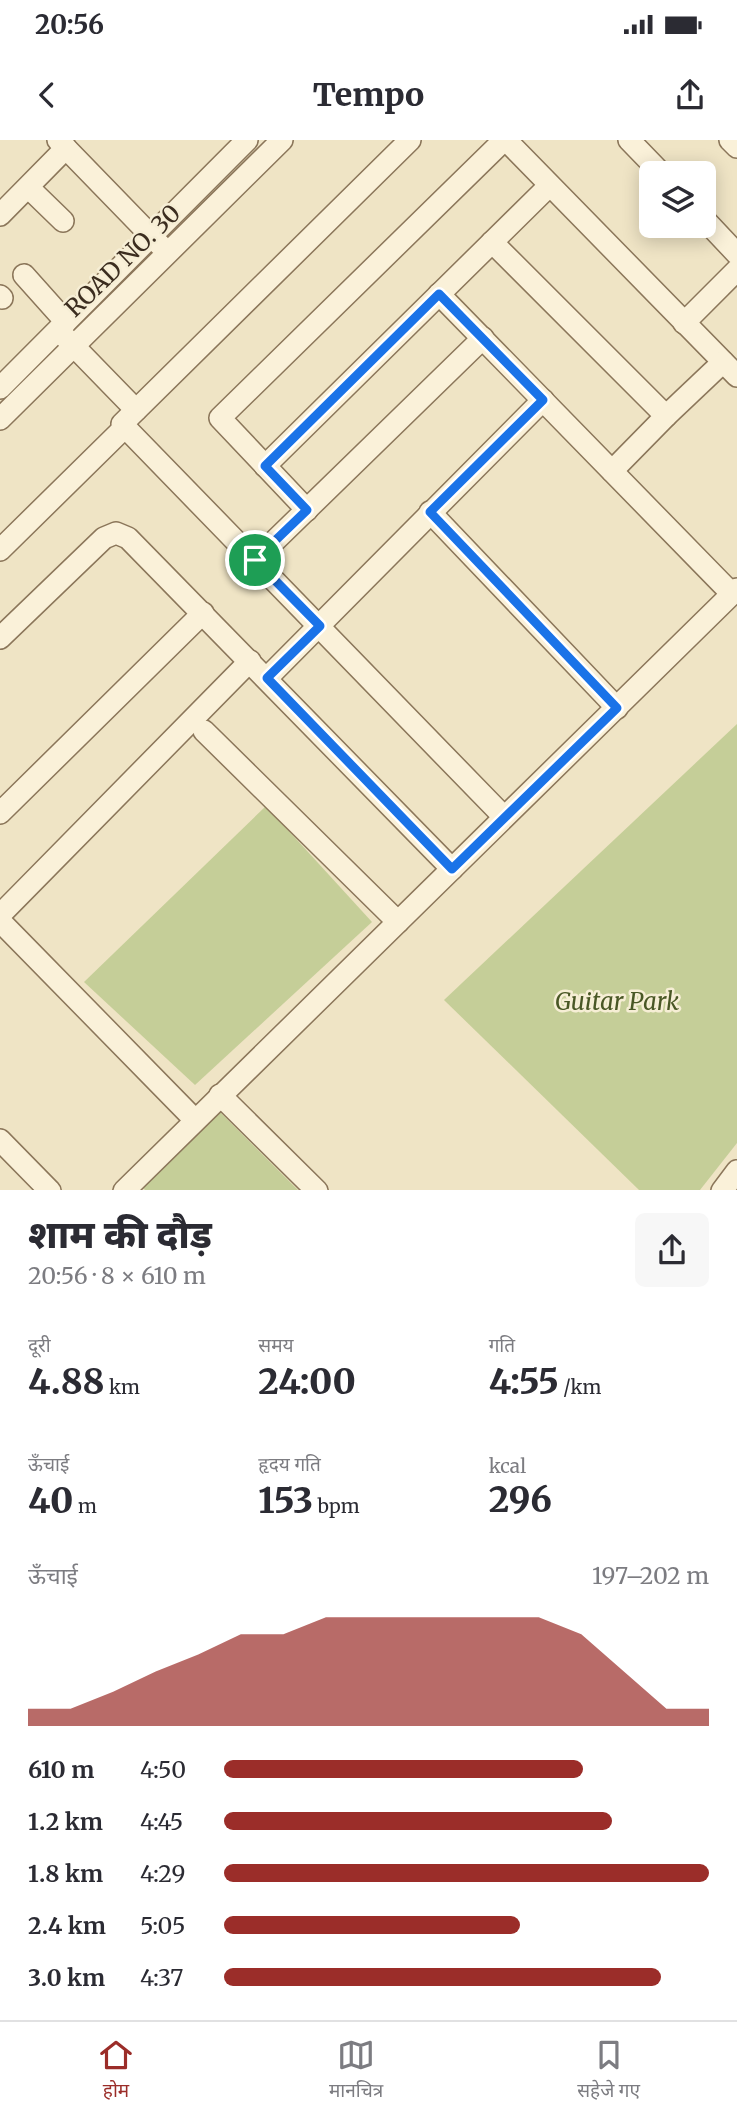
<!DOCTYPE html>
<html lang="hi">
<meta charset="utf-8">
<style>
body{margin:0;font-family:Merriweather,"Noto Sans Devanagari",serif;background:#f7f7f7;color:#2b2b33;height:100vh;display:flex;flex-direction:column;font-size:26px;white-space:nowrap}
*{box-sizing:border-box;margin:0}
p{font-size:23px;color:#7c7c81}
.icon{flex:none;width:38px;height:38px;fill:none;stroke:currentColor;stroke-width:2;stroke-linecap:round;stroke-linejoin:round}
.map{position:relative;height:1050px;overflow:hidden}
.sheet{display:flex;flex-direction:column;background:#fff;flex:1}
.sheet>*{flex:none}
.controls{position:absolute;left:639px;top:21px;display:grid;gap:14px}
.controls a{display:grid;place-items:center;width:77px;height:77px;border-radius:10px;background:#fff;box-shadow:0 4px 18px #0003;font-size:35px}
.pin{position:absolute;display:grid;place-items:center;width:60px;height:60px;color:#fff;margin:-30px;border:4px solid #fff;border-radius:50%;box-shadow:0 2px 7px #0007}
.round{display:grid;place-items:center;flex:none;width:74px;height:74px;border-radius:10px;background:#f7f7f7}
.summary{display:flex;align-items:center;justify-content:space-between;height:119px;padding:0 28px}
h1{font-size:38px;font-weight:800;line-height:52px}
.metrics{display:grid;grid-template-columns:repeat(3,1fr);gap:10px;height:119px;padding:7px 28px}
.metrics div{display:grid;align-content:center}
.metrics b{font-size:35px;font-weight:800}
.metrics small{font-size:19px;font-weight:400}
.metrics p{font-size:19px}
.chart{height:196px;padding:14px 28px}
.chart p{display:flex;justify-content:space-between}
.chart svg{width:100%;height:126px;margin-top:7px;fill:#9b2d29;opacity:.7}
ul{padding:0 28px;list-style:none;font-size:23px}
li{display:grid;grid-template-columns:112px 84px 1fr;align-items:center;height:52px}
li i{height:18px;border-radius:9px;background:#9b2d29}
.status{display:flex;justify-content:space-between;align-items:center;height:49px;padding:0 35px;background:#fff;direction:ltr}
.status svg{height:19px;fill:currentColor}
header{display:flex;justify-content:space-between;align-items:center;height:91px;padding:0 28px;background:#fff;font-size:32px;font-weight:800}
.tab-bar{display:flex;justify-content:space-around;align-items:center;height:98px;border-top:2px solid #e1e1e2;background:#fff;font-size:19px;color:#7c7c81}
.tab-bar a{display:grid;justify-items:center;gap:4px}
.tab-bar .current{color:#9b2d29}
.map>svg:first-child{display:block}
.green{fill:#c5ce98}
.lines{fill:none;stroke-linecap:round;stroke-linejoin:round}
.minor-casing{stroke:#8b765a;stroke-width:24}
.minor{stroke:#faf1d9;stroke-width:21}
.route-casing{stroke:#fff;stroke-width:14}
.route{stroke:#1a73e8;stroke-width:9}
.labels{text-anchor:middle;stroke-width:5;stroke-linejoin:round;paint-order:stroke}
.street-label{font-size:24px;fill:#3b2d1f;stroke:#f6eed5}
.park-label{font-size:24px;font-style:italic;fill:#495725;stroke:#f6eed5}
</style>
<div class="status"><b>20:56</b><svg viewBox="0 0 49 12"><path d="M0 12V9h3v3zM5 12V6h3v6zM10 12V3h3v9zM15 12V0h3v12zM26 1h20v11H26zM47 4h2v5h-2z"/></svg></div>
<header><svg class="icon" aria-label="back" viewBox="0 0 24 24"><path d="M15 5l-7 7 7 7"/></svg>Tempo<svg class="icon" aria-label="share" viewBox="0 0 24 24"><path d="M12 15V3M7 8l5-5 5 5M5 13v7h14v-7"/></svg></header>
<div class="map">
<svg width="737" height="1051" viewBox="0 0 737 1051">
<rect width="100%" height="100%" fill="#efe4c5"/>
<g class="green">
<path d="M737 584V1003L700 1050H639L444 860Z"/>
<path d="M266 666 372 782 195 945 84 842Z"/>
<path d="M220 972 298 1050 146 1051 142 1047Z"/>
</g>
<g class="lines">
<defs>
<g id="minor">
<path d="M58 0 160 105"/>
<path d="M410 0 122 284 504 677"/>
<path d="M506 0 737 236"/>
<path d="M629 0 661 33"/>
<path d="M730 0 737 7"/>
<path d="M29 48 63 81"/>
<path d="M0 75 66 8"/>
<path d="M704 79 737 114"/>
<path d="M492 102 666 276 612 331"/>
<path d="M24 135 66 182"/>
<path d="M439 154 732 454"/>
<path d="M0 156 2 158"/>
<path d="M684 183 737 130"/>
<path d="M64 196 136 270"/>
<path d="M0 248 247 0"/>
<path d="M666 276 723 222"/>
<path d="M0 279 282 0"/>
<path d="M265 326 549 46"/>
<path d="M307 370 220 278 504 0"/>
<path d="M430 372 617 568"/>
<path d="M0 410 124 288"/>
<path d="M255 420 483 198"/>
<path d="M0 498 104 398 116 393 128 398 452 729"/>
<path d="M267 538 543 260"/>
<path d="M204 591 398 782"/>
<path d="M0 673 203 473"/>
<path d="M0 775 250 521"/>
<path d="M0 781 195 980"/>
<path d="M220 955 317 1051"/>
<path d="M0 1000 50 1051"/>
<path d="M124 1051 737 449"/>
<path d="M722 1051 737 1031"/>
</g>
</defs>
<use href="#minor" class="minor-casing"/>
<use href="#minor" class="minor"/>
</g>
<g class="lines">
<defs>
<path id="route" d="M439 154 543 260 430 372 617 568 452 729 267 538 320 486 255 420 307 370 265 326Z"/>
</defs>
<use href="#route" class="route-casing"/>
<use href="#route" class="route"/>
</g>
<g class="labels">
<g class="street-label">
<text transform="translate(123 121) rotate(-44)" y="8">ROAD NO. 30</text>
</g>
<g class="park-label">
<text x="617" y="870">Guitar Park</text>
</g>
</g>
</svg>
<div class="controls">
<a><svg class="icon" aria-label="layers" viewBox="0 0 24 24"><path d="M12 4l9 5-9 5-9-5zM3 14l9 5 9-5"/></svg></a>
</div>
<div class="pin" style="left:255px;top:420px;background:#1e9e55"><svg class="icon" aria-label="arrive" viewBox="0 0 24 24"><path d="M6 21V4h12l-3 4 3 4H6"/></svg></div>
</div>
<section class="sheet">
<div class="summary"><div><h1>शाम की दौड़</h1><p>20:56 · 8 × 610 m</p></div><a class="round"><svg class="icon" aria-label="share" viewBox="0 0 24 24"><path d="M12 15V3M7 8l5-5 5 5M5 13v7h14v-7"/></svg></a></div>
<div class="metrics">
<div><p>दूरी</p><b>4.88<small> km</small></b></div>
<div><p>समय</p><b>24:00</b></div>
<div><p>गति</p><b>4:55<small> /km</small></b></div>
</div>
<div class="metrics">
<div><p>ऊँचाई</p><b>40<small> m</small></b></div>
<div><p>हृदय गति</p><b>153<small> bpm</small></b></div>
<div><p>kcal</p><b>296</b></div>
</div>
<div class="chart"><p><span>ऊँचाई</span>197–202 m</p>
<svg viewBox="0 0 160 44" preserveAspectRatio="none"><path d="M0 44V38L10 38L20 32L30 25L40 19L50 12L60 12L70 6L80 6L90 6L100 6L110 6L120 6L130 12L140 25L150 38L160 38V44z"/></svg>
</div>
<ul>
<li><b>610 m</b>4:50<i style="width:74%"></i></li>
<li><b>1.2 km</b>4:45<i style="width:80%"></i></li>
<li><b>1.8 km</b>4:29<i style="width:100%"></i></li>
<li><b>2.4 km</b>5:05<i style="width:61%"></i></li>
<li><b>3.0 km</b>4:37<i style="width:90%"></i></li>
</ul>
</section>
<nav class="tab-bar">
<a class="current"><svg class="icon" aria-label="home" viewBox="0 0 24 24"><path d="M3 11l9-7 9 7M6 9v11h12V9"/></svg>होम</a>
<a><svg class="icon" aria-label="map" viewBox="0 0 24 24"><path d="M3 6l6-2 6 2 6-2v14l-6 2-6-2-6 2zM9 4v14M15 6v14"/></svg>मानचित्र</a>
<a><svg class="icon" aria-label="saved" viewBox="0 0 24 24"><path d="M7 4h10v16l-5-4-5 4z"/></svg>सहेजे गए</a>
</nav>
